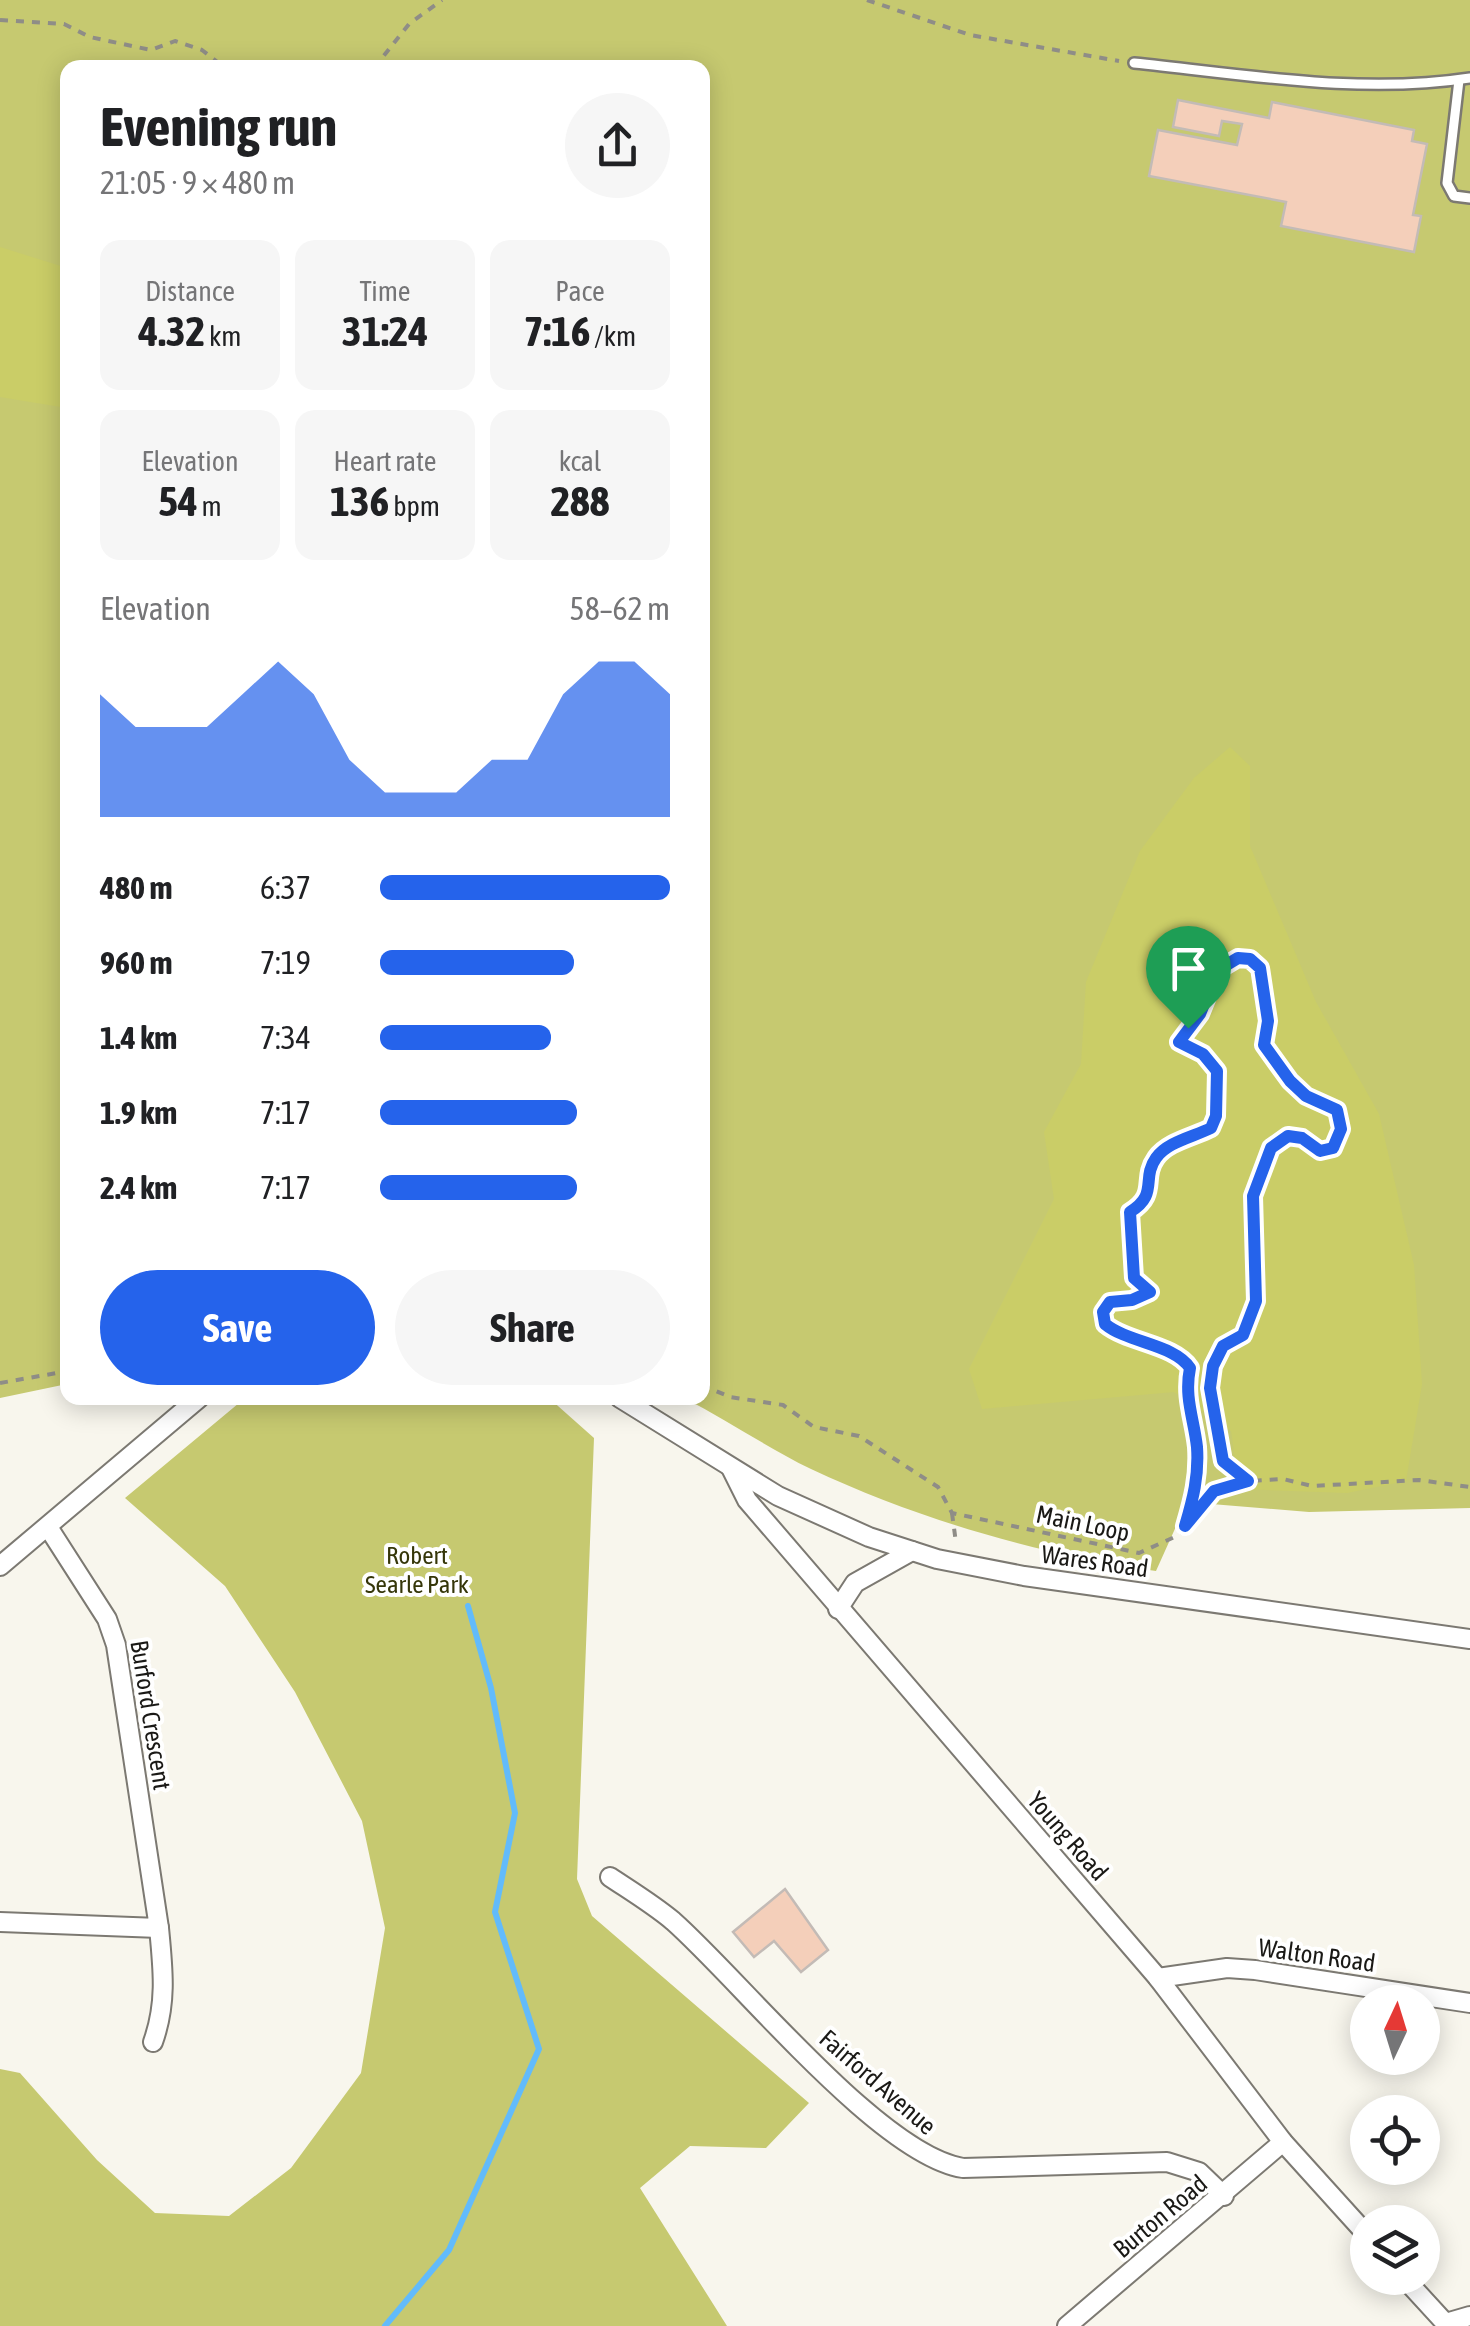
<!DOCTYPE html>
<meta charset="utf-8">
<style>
body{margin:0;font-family:"Asap Condensed",sans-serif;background:#f6f6f6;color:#202124;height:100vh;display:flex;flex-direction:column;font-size:38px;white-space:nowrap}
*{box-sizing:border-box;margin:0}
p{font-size:32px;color:#757577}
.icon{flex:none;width:55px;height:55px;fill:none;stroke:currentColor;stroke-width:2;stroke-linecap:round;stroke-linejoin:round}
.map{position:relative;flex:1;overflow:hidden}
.sheet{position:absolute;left:60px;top:60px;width:650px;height:1345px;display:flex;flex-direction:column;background:#fff;border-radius:20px;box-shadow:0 5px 25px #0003}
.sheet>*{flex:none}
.needle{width:65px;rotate:4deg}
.controls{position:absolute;left:1350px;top:1985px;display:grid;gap:20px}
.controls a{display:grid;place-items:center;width:90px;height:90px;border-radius:50%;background:#fff;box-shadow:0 5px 25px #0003;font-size:50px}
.pin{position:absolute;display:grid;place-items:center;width:85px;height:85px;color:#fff;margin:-102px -42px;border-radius:50% 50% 50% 0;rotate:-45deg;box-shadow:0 0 10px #0007}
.pin .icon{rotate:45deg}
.round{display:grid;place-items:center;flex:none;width:105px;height:105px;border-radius:52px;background:#f6f6f6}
.head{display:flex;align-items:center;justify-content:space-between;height:170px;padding:0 40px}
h1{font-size:55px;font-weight:700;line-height:75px}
.stats{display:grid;grid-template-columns:repeat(3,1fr);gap:15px;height:170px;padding:10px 40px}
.stats div{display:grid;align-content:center;border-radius:20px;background:#f6f6f6;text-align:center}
.stats b{font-size:42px;font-weight:700}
.stats small{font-size:28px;font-weight:400}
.stats p{font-size:28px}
.chart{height:280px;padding:20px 40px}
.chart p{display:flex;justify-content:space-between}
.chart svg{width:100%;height:180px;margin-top:10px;fill:#2563eb;opacity:.7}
.cta{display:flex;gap:20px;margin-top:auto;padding:20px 40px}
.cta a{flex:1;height:115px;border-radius:60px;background:#2563eb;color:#fff;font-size:40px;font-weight:700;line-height:115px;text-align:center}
.cta a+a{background:#f6f6f6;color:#202124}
ul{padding:0 40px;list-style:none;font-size:32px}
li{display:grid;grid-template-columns:160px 120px 1fr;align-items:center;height:75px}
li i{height:25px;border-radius:12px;background:#2563eb}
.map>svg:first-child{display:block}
.green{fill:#c6c970}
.forest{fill:#cacd67}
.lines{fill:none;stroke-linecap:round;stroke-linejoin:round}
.stream{stroke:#62bbfb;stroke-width:6}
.building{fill:#f4cfba;stroke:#c3bbb6;stroke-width:2.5}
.lane-casing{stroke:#7c7972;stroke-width:14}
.street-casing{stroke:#7c7972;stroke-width:22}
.path{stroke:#8f8d87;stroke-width:4;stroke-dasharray:8 8;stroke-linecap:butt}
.lane{stroke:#fff;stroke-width:9}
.street{stroke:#fff;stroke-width:18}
.route-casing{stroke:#fff;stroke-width:20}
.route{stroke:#2563eb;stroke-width:12}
.labels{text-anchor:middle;stroke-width:8;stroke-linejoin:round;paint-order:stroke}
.street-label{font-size:25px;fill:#1a1916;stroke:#fff}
.park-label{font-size:25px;fill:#353609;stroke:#fff}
</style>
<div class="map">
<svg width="1470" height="2326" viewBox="0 0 1470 2326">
<rect width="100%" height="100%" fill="#f8f6ed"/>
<g class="green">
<path d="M0 0H1470V1508L1309 1512 1187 1502 1156 1571C1038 1554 920 1520 811 1469 768 1448 727 1420 684 1398H702V68H68L67 1384 0 1398Z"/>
<path d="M245 1398H549L594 1438 577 1879 592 1916 809 2103 766 2148 690 2146 640 2188 727 2326H0V2069L20 2073 97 2160 155 2213 229 2216 291 2168 361 2073 385 1928 362 1821 295 1692 225 1586 125 1498Z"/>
</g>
<g class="forest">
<path d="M0 247 67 268V408L0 397Z"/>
<path d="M1230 747 1250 766V846L1316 1002 1379 1114 1414 1265 1422 1384 1406 1481 1347 1493 1239 1489 1231 1431 1174 1392 982 1409 969 1369 1054 1199 1044 1132 1081 1064 1086 982 1140 851 1194 778Z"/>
</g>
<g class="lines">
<path class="stream" d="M385 2326 449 2250 539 2049 495 1912 515 1813 491 1688 468 1606"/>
</g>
<g class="building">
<path d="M1178 100 1269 118 1272 102 1414 130 1412 141 1427 144 1413 215 1421 216 1414 252 1281 226 1286 202 1149 176 1158 130 1237 145 1242 124 1222 121 1219 136 1173 127Z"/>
<path d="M785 1889 828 1950 801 1972 774 1941 754 1957 733 1932Z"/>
</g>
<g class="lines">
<defs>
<g id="lane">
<path d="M1134 63C1244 74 1359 95 1470 78"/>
<path d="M1459 80 1447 183 1454 196 1470 198"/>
</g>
<g id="street">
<path d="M620 1398 778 1496 869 1537 937 1559 1024 1576 1470 1639"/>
<path d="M731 1468 747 1500 1158 1978 1283 2142 1368 2236"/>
<path d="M0 1566 199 1398"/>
<path d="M838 1609 855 1583 912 1551"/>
<path d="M610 1877C631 1891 654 1905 673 1921 741 1981 880 2155 963 2168L1167 2162 1199 2172 1224 2196"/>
<path d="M0 1922 159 1928 116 1645 107 1619 48 1527"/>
<path d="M1158 1978 1227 1968 1255 1970 1470 2003"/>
<path d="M153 2042C167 2003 163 1969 159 1928"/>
<path d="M1404 2278 1448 2326"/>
<path d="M1446 2323 1470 2316"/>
<path d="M1067 2326 1283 2142"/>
</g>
</defs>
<use href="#lane" class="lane-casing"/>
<use href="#street" class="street-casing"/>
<g class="path">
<path d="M867 0 970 35 1119 61"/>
<path d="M0 20 64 24 90 37 151 50 175 41 202 50 225 68"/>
<path d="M374 68 409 24 442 0"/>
<path d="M0 1383 68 1371"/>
<path d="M702 1385 730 1397 783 1405 814 1427 859 1436 938 1487 952 1513 1139 1553 1179 1535 1214 1491 1248 1481 1283 1479 1312 1486 1419 1480 1470 1487"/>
<path d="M952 1513 956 1543"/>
<path d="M1185 1526C1194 1498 1199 1476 1197 1447 1194 1419 1184 1398 1189 1369 1174 1344 1128 1343 1105 1325L1103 1312 1110 1302 1132 1300 1149 1291 1134 1278 1130 1212C1159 1195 1141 1183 1153 1161 1163 1142 1193 1137 1211 1128L1216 1116 1217 1071 1203 1054 1179 1042 1200 1014 1218 970 1237 958 1250 959 1259 968 1268 1021 1264 1045C1279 1062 1289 1084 1308 1097 1323 1107 1333 1102 1342 1120L1333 1148 1320 1151 1295 1136 1276 1142 1253 1195 1256 1301 1243 1335 1223 1346 1213 1366 1210 1388 1223 1461 1248 1481"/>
</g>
<use href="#lane" class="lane"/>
<use href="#street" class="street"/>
</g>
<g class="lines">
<defs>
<path id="route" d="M1238 958 1250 959 1260 968 1268 1021 1264 1045 1290 1081 1306 1096 1337 1110 1341 1129 1333 1148 1320 1151 1302 1138 1288 1136 1271 1148 1253 1196 1256 1301 1243 1335 1223 1346 1213 1366 1210 1388 1223 1461 1248 1481 1214 1491 1185 1526C1193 1499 1199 1476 1197 1447 1194 1419 1184 1398 1190 1368 1174 1344 1128 1343 1105 1324L1103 1312 1110 1302 1132 1300 1150 1292 1134 1278 1130 1212C1159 1194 1141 1179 1156 1158 1167 1142 1193 1137 1211 1128L1216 1116 1217 1071 1203 1054 1179 1042 1200 1014 1218 970Z"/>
</defs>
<use href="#route" class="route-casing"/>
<use href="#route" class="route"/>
</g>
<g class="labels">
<g class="street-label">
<text transform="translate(1083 1523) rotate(12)" y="9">Main Loop</text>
<text transform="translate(1095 1561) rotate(8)" y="9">Wares Road</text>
<text transform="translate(151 1715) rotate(81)" y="9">Burford Crescent</text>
<text transform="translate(1068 1836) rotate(49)" y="9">Young Road</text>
<text transform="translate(1317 1955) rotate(8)" y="9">Walton Road</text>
<text transform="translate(878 2082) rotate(41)" y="9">Fairford Avenue</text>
<text transform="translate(1160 2216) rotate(-40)" y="9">Burton Road</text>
</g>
<g class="park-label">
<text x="417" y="1564">Robert<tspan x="417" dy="29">Searle Park</tspan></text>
</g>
</g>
</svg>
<div class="controls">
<a><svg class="needle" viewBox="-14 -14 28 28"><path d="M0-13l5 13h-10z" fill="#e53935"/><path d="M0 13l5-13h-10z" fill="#757577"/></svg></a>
<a><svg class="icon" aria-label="locate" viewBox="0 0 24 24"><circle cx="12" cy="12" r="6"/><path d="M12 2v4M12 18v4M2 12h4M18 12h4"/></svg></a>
<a><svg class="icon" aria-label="layers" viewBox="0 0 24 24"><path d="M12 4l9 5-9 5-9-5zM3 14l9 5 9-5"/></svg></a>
</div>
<div class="pin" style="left:1188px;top:1028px;background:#1e9e55"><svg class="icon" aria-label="arrive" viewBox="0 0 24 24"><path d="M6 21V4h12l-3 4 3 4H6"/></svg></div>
<section class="sheet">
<div class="head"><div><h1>Evening run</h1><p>21:05 · 9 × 480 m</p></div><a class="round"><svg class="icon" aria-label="share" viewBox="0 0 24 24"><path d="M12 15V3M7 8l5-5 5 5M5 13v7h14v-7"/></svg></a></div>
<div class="stats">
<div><p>Distance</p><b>4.32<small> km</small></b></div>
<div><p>Time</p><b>31:24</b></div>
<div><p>Pace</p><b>7:16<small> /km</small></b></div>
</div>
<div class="stats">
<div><p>Elevation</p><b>54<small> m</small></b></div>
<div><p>Heart rate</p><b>136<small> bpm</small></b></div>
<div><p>kcal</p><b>288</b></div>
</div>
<div class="chart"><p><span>Elevation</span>58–62 m</p>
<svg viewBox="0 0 160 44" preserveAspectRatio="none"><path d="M0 44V14L10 22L20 22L30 22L40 14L50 6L60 14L70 30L80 38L90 38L100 38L110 30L120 30L130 14L140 6L150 6L160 14V44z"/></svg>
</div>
<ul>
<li><b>480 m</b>6:37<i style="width:100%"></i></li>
<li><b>960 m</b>7:19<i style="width:67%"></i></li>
<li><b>1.4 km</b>7:34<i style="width:59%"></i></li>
<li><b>1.9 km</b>7:17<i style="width:68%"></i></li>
<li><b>2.4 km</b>7:17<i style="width:68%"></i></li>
</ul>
<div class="cta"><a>Save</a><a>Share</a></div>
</section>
</div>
